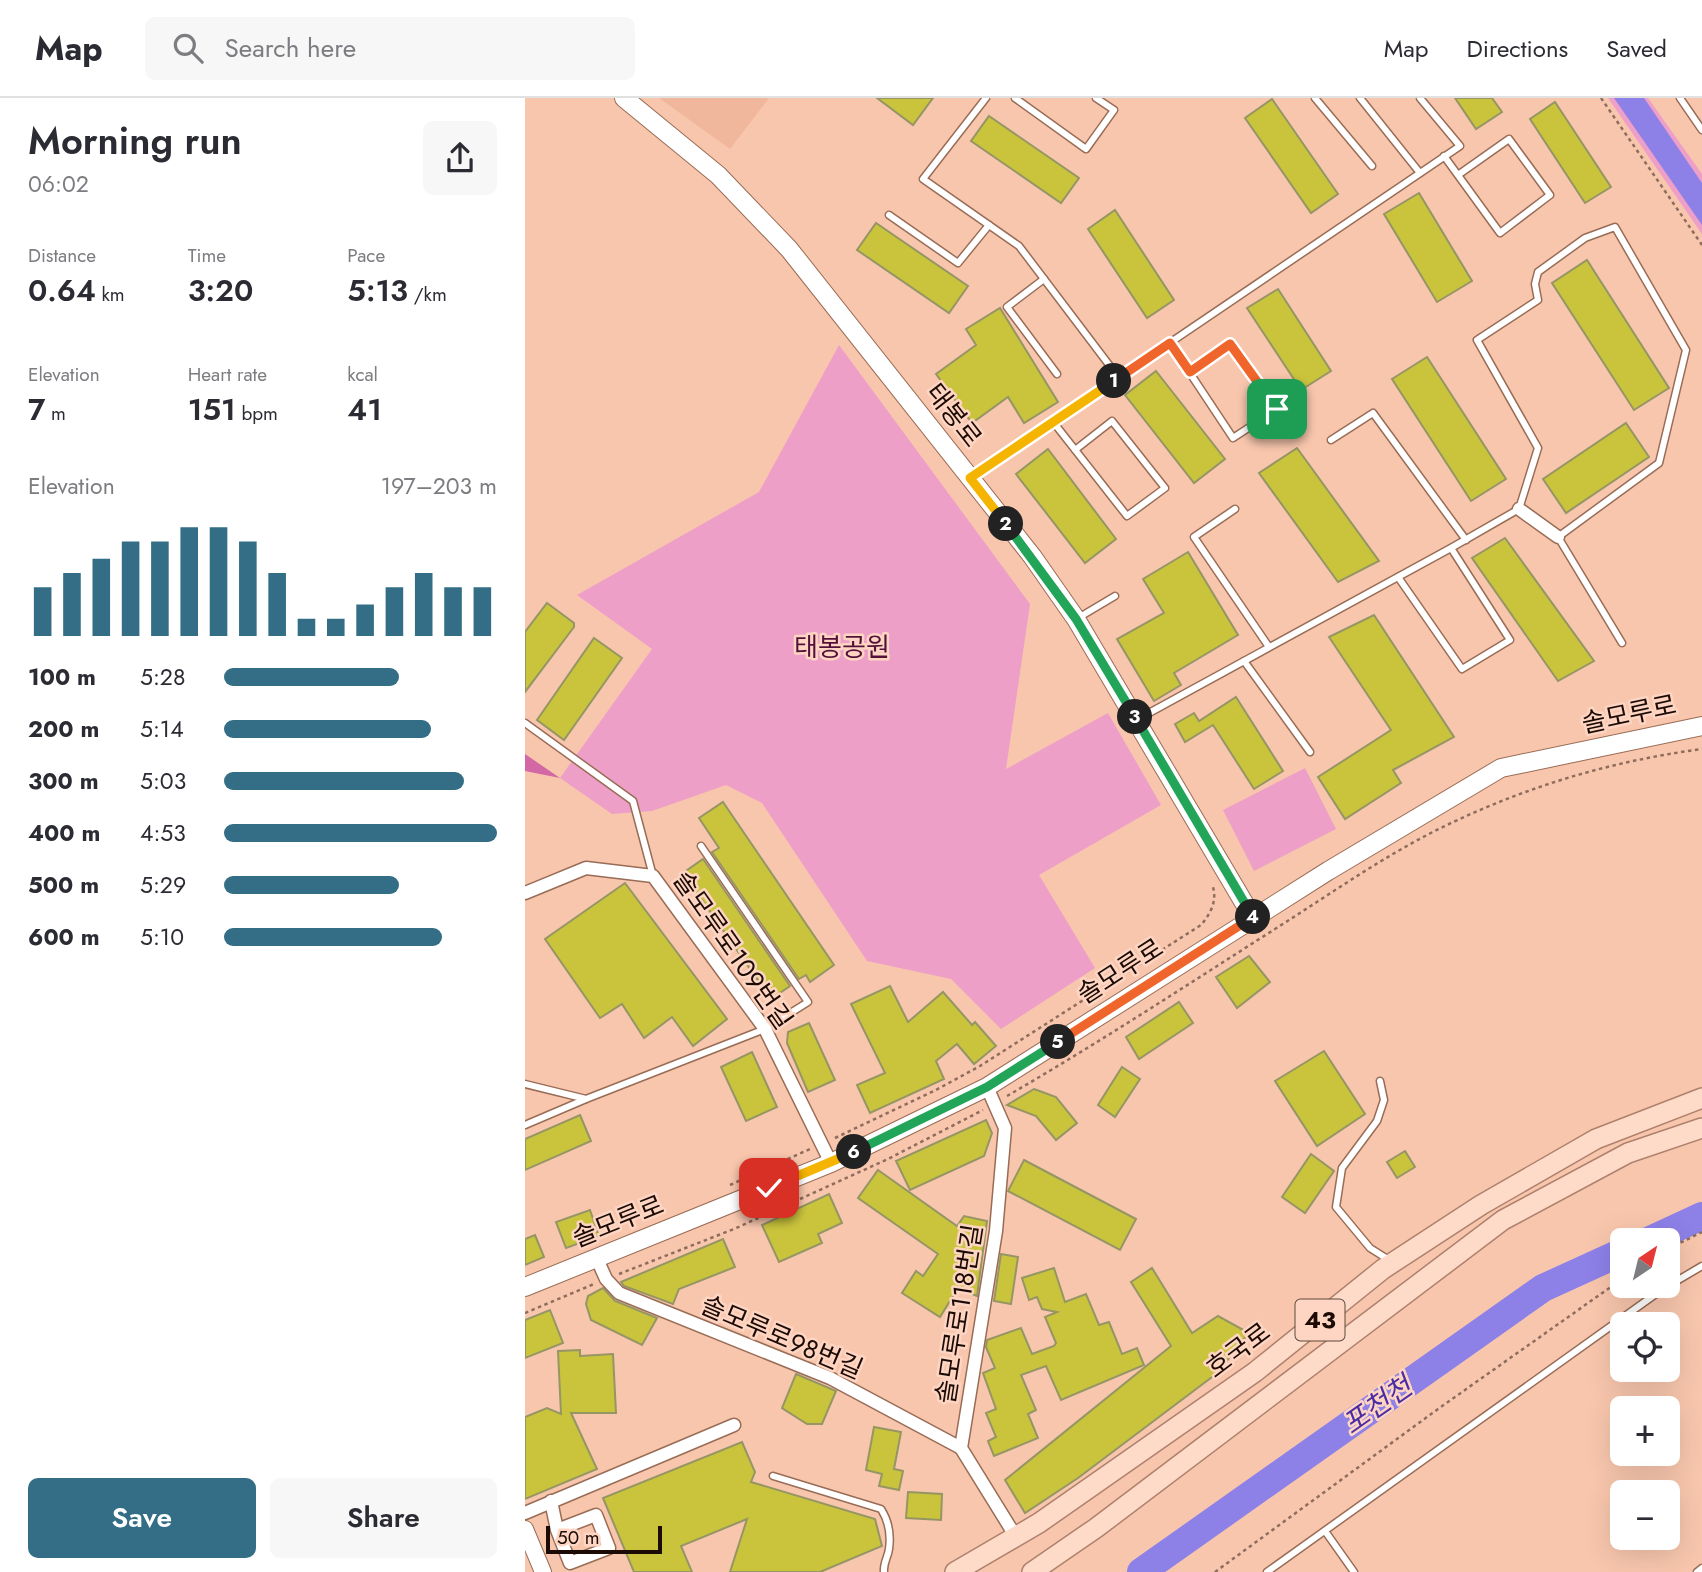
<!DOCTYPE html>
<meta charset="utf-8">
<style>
body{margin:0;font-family:Jost,"Noto Sans KR",sans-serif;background:#f7f7f7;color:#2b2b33;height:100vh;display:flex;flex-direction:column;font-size:26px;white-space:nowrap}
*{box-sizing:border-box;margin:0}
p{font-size:23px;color:#7c7c81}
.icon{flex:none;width:38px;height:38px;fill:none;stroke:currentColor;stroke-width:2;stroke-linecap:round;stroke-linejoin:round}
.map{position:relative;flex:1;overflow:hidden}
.side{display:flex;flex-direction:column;background:#fff;width:525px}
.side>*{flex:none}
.needle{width:46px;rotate:35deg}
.buttons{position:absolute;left:1085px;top:1130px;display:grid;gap:14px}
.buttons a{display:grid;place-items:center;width:70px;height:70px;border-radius:10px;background:#fff;box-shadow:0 7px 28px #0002;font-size:35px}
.scale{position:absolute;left:21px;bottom:18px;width:116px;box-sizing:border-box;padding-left:7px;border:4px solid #1b0b04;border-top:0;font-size:19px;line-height:24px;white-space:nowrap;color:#1b0b04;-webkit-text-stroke:5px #fed5c2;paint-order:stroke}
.pin{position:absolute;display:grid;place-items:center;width:60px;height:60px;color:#fff;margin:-30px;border-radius:14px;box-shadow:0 4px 10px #0006}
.km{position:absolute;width:35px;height:35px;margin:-18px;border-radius:50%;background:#222;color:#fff;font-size:19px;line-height:35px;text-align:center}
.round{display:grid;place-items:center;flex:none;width:74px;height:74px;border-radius:10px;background:#f7f7f7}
.overview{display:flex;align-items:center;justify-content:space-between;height:119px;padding:0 28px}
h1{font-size:38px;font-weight:600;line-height:52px}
.stats{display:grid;grid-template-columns:repeat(3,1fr);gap:10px;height:119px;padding:7px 28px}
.stats div{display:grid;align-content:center}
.stats b{font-size:30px;font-weight:600}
.stats small{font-size:19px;font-weight:400}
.stats p{font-size:19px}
.chart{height:196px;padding:14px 28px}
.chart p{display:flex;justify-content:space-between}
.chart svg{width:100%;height:126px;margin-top:7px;stroke:#336e86;stroke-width:6}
.primary-button{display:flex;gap:14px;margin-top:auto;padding:14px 28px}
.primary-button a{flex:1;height:80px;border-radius:10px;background:#336e86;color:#fff;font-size:28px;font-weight:600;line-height:80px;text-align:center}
.primary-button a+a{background:#f7f7f7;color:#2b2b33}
ul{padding:0 28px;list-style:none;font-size:23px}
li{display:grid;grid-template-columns:112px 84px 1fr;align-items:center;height:52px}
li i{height:18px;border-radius:9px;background:#336e86}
header{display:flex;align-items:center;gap:42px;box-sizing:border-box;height:98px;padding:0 35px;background:#fff;border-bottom:2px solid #e1e1e2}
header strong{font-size:33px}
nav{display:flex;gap:38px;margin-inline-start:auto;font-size:24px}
.search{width:490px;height:63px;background:#f7f7f7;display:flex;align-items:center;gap:18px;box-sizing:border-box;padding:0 24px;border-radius:10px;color:#7c7c81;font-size:26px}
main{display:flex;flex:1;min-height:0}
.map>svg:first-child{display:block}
.built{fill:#f1b79c}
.green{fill:#ed9fc8}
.forest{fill:#d368a5}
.water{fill:#8d81e8}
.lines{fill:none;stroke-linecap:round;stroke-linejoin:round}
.river{stroke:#8d81e8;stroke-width:28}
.building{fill:#cac43d;stroke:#969564;stroke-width:2}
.service-casing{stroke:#996c56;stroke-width:9}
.minor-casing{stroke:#996c56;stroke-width:15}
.tertiary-casing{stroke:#996c56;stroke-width:18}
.secondary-casing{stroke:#996c56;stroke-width:20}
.primary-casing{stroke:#ae816c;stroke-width:22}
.path{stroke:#8f6d5d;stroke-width:2.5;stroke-dasharray:3.5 3.5;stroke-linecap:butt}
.service{stroke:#fff;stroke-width:6}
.minor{stroke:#fff;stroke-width:12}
.tertiary{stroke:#fff;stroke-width:16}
.secondary{stroke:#fff;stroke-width:18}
.primary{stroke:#fedac8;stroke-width:19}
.split-1-casing{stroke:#fff;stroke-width:14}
.split-2-casing{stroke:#fff;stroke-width:14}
.split-3-casing{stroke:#fff;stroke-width:14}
.split-4-casing{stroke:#fff;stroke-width:14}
.split-5-casing{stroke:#fff;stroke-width:14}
.split-6-casing{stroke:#fff;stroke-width:14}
.split-7-casing{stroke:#fff;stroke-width:14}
.split-1{stroke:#f0652b;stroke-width:9}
.split-2{stroke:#f5b400;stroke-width:9}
.split-3{stroke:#22a559;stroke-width:9}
.split-4{stroke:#22a559;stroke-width:9}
.split-5{stroke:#f0652b;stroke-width:9}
.split-6{stroke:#22a559;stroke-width:9}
.split-7{stroke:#f5b400;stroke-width:9}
.labels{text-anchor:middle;stroke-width:5;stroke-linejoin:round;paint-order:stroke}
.shield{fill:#fed5c2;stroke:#5f483d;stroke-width:2}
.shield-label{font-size:24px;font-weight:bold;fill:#1b0b04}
.street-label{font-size:26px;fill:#1b0b04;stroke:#fed5c2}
.park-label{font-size:26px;fill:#53103a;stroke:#fed5c2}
.water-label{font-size:28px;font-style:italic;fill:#4a2ca5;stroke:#fed5c2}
</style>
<header>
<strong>Map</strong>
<div class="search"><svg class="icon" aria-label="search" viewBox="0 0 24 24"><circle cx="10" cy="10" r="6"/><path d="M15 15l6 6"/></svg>Search here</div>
<nav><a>Map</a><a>Directions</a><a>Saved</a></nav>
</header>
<main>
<section class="side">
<div class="overview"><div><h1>Morning run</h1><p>06:02</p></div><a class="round"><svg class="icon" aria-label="share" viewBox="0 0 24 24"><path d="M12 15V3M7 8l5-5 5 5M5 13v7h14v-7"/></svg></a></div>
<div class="stats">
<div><p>Distance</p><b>0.64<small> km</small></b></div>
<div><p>Time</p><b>3:20</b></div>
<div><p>Pace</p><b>5:13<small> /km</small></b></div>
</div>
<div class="stats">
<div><p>Elevation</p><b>7<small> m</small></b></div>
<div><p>Heart rate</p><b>151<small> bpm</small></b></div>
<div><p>kcal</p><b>41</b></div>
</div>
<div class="chart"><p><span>Elevation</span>197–203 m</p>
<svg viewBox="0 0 160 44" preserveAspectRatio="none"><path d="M5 44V27M15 44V22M25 44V17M35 44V11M45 44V11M55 44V6M65 44V6M75 44V11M85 44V22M95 44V38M105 44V38M115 44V33M125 44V27M135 44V22M145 44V27M155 44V27"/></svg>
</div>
<ul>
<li><b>100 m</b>5:28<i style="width:64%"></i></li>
<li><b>200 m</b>5:14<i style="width:76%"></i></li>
<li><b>300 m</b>5:03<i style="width:88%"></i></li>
<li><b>400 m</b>4:53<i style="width:100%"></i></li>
<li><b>500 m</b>5:29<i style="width:64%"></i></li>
<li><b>600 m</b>5:10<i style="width:80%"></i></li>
</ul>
<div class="primary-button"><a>Save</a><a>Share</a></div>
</section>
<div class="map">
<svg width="1177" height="1474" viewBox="0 0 1177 1474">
<rect width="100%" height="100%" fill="#f8c6ad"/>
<path class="built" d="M134 0H244L205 51Z"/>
<g class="green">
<path d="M1083 0H1123L1177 76V136Z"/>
<path d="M314 247 505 506 481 671 583 615 636 707 514 777 570 870 476 931 426 881 342 863 237 705 201 687 127 713 87 716 35 680 127 551 52 497 234 394Z"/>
<path d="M780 670 811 731 729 773 698 712Z"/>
</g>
<path class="forest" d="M0 656 35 680 0 673Z"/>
<path class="water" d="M1089 0H1119L1177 85V127Z"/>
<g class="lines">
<g class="river">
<path d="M1123 1143 1177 1118"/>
<path d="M616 1474 1018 1190 1097 1154"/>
</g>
</g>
<g class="building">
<path d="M352 0H408L388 27Z"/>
<path d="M930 0H967L977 14 951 31Z"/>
<path d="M747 1 813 96 786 115 720 20Z"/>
<path d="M1030 4 1086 89 1060 105 1005 21Z"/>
<path d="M464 18 554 80 536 105 446 43Z"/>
<path d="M894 95 947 183 912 204 859 116Z"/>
<path d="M590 112 649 202 622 220 563 131Z"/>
<path d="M351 125 443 188 424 215 332 152Z"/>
<path d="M1062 162 1144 290 1109 312 1027 185Z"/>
<path d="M753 191 806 273 776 292 722 210Z"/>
<path d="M475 210 533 304 499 325 483 299 447 325 411 276 451 247 441 231Z"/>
<path d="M902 259 981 381 946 403 867 281Z"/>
<path d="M631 273 700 361 669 385 600 297Z"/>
<path d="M1101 325 1124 359 1041 415 1018 381Z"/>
<path d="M772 350 854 463 813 484 734 375Z"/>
<path d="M523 351 591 441 560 465 491 376Z"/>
<path d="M980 440 1069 563 1033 583 947 460Z"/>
<path d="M663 454 713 537 649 575 656 587 629 603 592 541 639 515 618 481Z"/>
<path d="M22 505 49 525V529L0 594V534Z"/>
<path d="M849 517 929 639 868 672 876 685 820 721 793 679 866 632 804 539Z"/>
<path d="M69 540 97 560 39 642 12 622Z"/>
<path d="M711 599 758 673 729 691 688 627 660 644 650 626 669 615 674 623Z"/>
<path d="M198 704 309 867 285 884 281 877 274 881 187 754 194 750 174 720Z"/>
<path d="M178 761 265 888 246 901 158 775Z"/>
<path d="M100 785 202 921 168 948 147 919 119 940 97 906 75 920 20 841Z"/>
<path d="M724 858 745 884 712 910 691 879Z"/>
<path d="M365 888 383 924 418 894 447 927 450 924 471 948 449 966 432 946 411 963 419 981 345 1015 332 987 360 975 326 906Z"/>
<path d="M654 904 668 925 614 961 601 939Z"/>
<path d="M284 925 310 982 283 994 262 945 263 934Z"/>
<path d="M799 953 840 1016 792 1048 750 983Z"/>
<path d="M227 954 252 1009 221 1023 196 969Z"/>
<path d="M597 969 615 981 590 1019 573 1007Z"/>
<path d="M509 991 531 999 552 1025 531 1042 511 1018 482 1007Z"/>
<path d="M55 1017 66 1043 0 1072V1041Z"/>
<path d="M461 1022 467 1035 459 1058 385 1092 371 1063Z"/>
<path d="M880 1053 890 1069 872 1080 862 1064Z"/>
<path d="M786 1056 809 1073 780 1115 757 1099Z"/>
<path d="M499 1062 611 1121 595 1152 483 1093Z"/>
<path d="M353 1072 432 1128 439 1118 462 1123 452 1198 433 1190 415 1219 377 1195 391 1173 398 1178 413 1156 333 1100Z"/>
<path d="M304 1096 317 1125 293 1136 297 1145 254 1164 237 1127Z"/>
<path d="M65 1112 74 1138 41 1150 31 1124Z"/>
<path d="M10 1137 19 1159 0 1167V1141Z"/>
<path d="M198 1141 210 1169 154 1191 148 1206 99 1188 96 1184Z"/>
<path d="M476 1156 493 1159 486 1206 469 1203Z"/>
<path d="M529 1170 540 1204 561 1196 574 1227 584 1224 597 1256 612 1250 619 1267 536 1302 521 1268 496 1277 511 1312 503 1316 513 1340 469 1358 463 1343 471 1339 461 1315 471 1311 458 1275 470 1270 461 1249 462 1242 496 1230 507 1256 529 1248 531 1245 520 1219 532 1214 517 1211 512 1199 504 1202 497 1180Z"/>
<path d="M627 1170 667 1235 693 1218 724 1235 691 1276 553 1380 500 1415 480 1382 646 1248 606 1184Z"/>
<path d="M78 1190 90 1203 132 1220 117 1247 66 1222 61 1206 63 1198Z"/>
<path d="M25 1212 38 1245 0 1260V1222Z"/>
<path d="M55 1252V1258L88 1256 91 1315H46L72 1371 0 1401V1319L22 1310 36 1316 33 1253Z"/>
<path d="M271 1276 311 1293 297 1326H282L257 1310Z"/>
<path d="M349 1329 376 1334 369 1371 378 1373 374 1392 354 1388 357 1376 341 1372Z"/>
<path d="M217 1344 230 1374 226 1384 350 1421 357 1448 295 1474H205L222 1421 156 1448 167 1474H109L78 1400Z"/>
<path d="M383 1394 417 1396 416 1422 381 1420Z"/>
</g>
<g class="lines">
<defs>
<g id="service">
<path d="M461 0 398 81 494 148 594 280"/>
<path d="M490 0 561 51 589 12 571 0"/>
<path d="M790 0 847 68"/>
<path d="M835 0 895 75"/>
<path d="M1155 0 1177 32"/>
<path d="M919 58 975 135 1025 97 984 41 933 77"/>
<path d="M364 117 433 165 464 127"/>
<path d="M519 181 482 209 532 276"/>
<path d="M645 245 708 340 752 311 705 246 665 274"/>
<path d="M529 325 602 418 640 390 587 323 550 352"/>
<path d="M806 342 848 315 941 442"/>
<path d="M447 379 935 48 895 0"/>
<path d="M710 411 669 439 744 549"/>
<path d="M873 479 937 571 985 542 926 450"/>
<path d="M553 520 590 498"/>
<path d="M719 563 785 654"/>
<path d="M613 621 926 450 994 411 1013 350 952 242 1013 202 1010 186 1013 174 1060 140 1090 129 1161 252 1134 365 1033 439 1097 545"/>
<path d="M0 625 108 703 128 778"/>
<path d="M855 983 859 1002 852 1023 817 1070 811 1109 845 1150 864 1162"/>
<path d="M0 986 61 1001 0 1027"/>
<path d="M61 1001 240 931 283 904 176 748"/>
<path d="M1143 1188 1177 1168"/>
<path d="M248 1378 356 1411C363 1422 366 1437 364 1451 363 1459 358 1465 359 1474"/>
<path d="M800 1433 829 1474"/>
<path d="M742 1474 1142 1188"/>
<path d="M1172 1474 1177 1470"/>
</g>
<g id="minor">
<path d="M994 411 1033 439"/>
<path d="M0 795 61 770 128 778 240 931 306 1065"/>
<path d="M462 989 480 1030 471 1133 436 1350 491 1439"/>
<path d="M72 1161 81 1181 94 1195 305 1280 436 1350"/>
<path d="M26 1403 32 1432 45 1465 84 1450 71 1417 32 1432"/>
<path d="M0 1415 209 1327"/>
</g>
<path id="tertiary" d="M0 1431 18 1474"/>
<g id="secondary">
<path d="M99 0 193 77 264 151 507 458 551 521 728 820"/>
<path d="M0 1189 306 1065 462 989 803 773 976 670 1177 628"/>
</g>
<g id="primary">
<path d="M430 1474 514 1425 730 1274 858 1171 956 1107 1071 1041 1177 1000"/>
<path d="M507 1474 571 1430 978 1122 1103 1055 1177 1030"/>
</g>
</defs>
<use href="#service" class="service-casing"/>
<use href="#minor" class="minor-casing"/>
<use href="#tertiary" class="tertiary-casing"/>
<use href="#secondary" class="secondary-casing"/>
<use href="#primary" class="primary-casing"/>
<g class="path">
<path d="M1076 0 1177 147"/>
<path d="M482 998C577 943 668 883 761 824 814 790 867 753 924 726 1006 687 1088 663 1177 651"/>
<path d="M310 1040 409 993 455 968 676 827C686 815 693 802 687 786"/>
<path d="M205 1087 285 1051"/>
<path d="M1143 1151 1177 1134"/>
<path d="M94 1176 209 1131 363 1061 458 1012"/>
<path d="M0 1215 69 1186"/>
<path d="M690 1474 913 1311 1097 1181"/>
</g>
<use href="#service" class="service"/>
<use href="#minor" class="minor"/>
<use href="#tertiary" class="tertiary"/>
<use href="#secondary" class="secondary"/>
<use href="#primary" class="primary"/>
</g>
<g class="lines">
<defs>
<path id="split-1" d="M589 283 645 245 665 274 705 246 752 311"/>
<path id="split-2" d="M481 426 445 380 589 283"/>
<path id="split-3" d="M481 426 551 521 610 619"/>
<path id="split-4" d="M610 619 728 819"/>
<path id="split-5" d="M533 944 728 819"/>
<path id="split-6" d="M329 1054 462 989 533 944"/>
<path id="split-7" d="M244 1090 329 1054"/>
</defs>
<use href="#split-1" class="split-1-casing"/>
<use href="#split-2" class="split-2-casing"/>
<use href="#split-3" class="split-3-casing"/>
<use href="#split-4" class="split-4-casing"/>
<use href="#split-5" class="split-5-casing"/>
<use href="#split-6" class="split-6-casing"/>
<use href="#split-7" class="split-7-casing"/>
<use href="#split-1" class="split-1"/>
<use href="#split-2" class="split-2"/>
<use href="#split-3" class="split-3"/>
<use href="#split-4" class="split-4"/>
<use href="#split-5" class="split-5"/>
<use href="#split-6" class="split-6"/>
<use href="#split-7" class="split-7"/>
</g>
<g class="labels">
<rect class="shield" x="770.5" y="1201.5" width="49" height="41" rx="5"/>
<g class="shield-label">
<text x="795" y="1230">43</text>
</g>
<g class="street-label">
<text transform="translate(429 317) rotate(52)" y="9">태봉로</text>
<text transform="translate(1104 616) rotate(-12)" y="9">솔모루로</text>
<text transform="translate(208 852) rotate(55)" y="9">솔모루로109번길</text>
<text transform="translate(595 873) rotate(-33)" y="9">솔모루로</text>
<text transform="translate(93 1123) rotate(-22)" y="9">솔모루로</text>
<text transform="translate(434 1216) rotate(-81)" y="9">솔모루로118번길</text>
<text transform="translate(257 1239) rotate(23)" y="9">솔모루로98번길</text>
<text transform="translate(713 1252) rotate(-37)" y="9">호국로</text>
</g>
<g class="park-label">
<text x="317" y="558">태봉공원</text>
</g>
<g class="water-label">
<text transform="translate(852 1307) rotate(-35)" y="10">포천천</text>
</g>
</g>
</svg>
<div class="buttons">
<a><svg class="needle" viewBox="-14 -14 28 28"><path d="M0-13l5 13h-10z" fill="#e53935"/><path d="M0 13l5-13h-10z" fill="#7c7c81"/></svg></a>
<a><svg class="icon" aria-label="locate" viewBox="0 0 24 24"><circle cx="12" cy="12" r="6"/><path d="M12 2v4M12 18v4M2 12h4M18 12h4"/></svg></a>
<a>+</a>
<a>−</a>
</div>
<div class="scale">50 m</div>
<div class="pin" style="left:752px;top:311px;background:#1e9e55"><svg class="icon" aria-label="arrive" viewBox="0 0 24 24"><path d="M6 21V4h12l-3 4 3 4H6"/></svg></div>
<div class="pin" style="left:244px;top:1090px;background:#d93025"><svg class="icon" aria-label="check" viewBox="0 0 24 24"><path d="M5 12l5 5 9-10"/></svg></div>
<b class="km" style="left:589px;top:283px">1</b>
<b class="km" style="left:481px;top:426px">2</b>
<b class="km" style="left:610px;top:619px">3</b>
<b class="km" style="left:728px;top:819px">4</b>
<b class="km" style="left:533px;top:944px">5</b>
<b class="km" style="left:329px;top:1054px">6</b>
</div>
</main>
